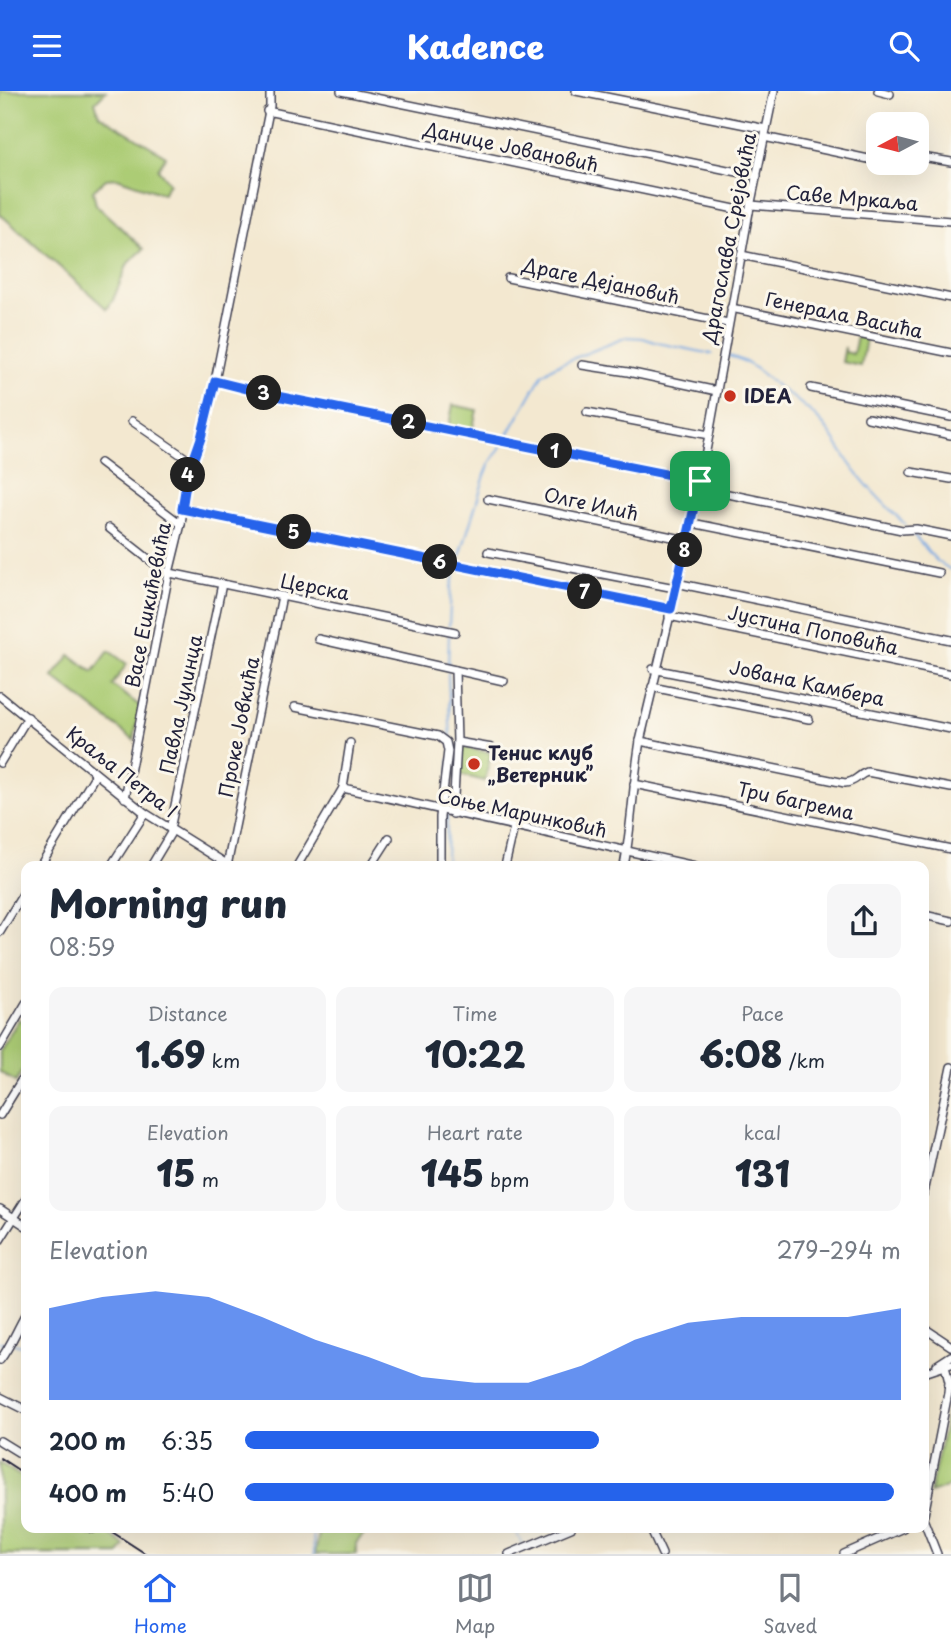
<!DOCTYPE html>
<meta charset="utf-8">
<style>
body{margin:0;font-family:"Playpen Sans",sans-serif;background:#f6f6f7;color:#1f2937;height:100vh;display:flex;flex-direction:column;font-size:26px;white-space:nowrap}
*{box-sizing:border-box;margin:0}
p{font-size:23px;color:#747a83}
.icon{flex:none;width:38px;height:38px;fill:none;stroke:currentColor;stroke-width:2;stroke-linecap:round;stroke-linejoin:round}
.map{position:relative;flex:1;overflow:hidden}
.drawer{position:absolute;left:21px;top:770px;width:908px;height:672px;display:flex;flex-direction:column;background:#fff;border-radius:14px;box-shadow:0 7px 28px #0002}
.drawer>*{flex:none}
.needle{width:46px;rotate:263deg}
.controls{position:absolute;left:866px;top:21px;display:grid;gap:14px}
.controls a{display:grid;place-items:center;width:63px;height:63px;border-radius:14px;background:#fff;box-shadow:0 7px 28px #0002;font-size:35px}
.pin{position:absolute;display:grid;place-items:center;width:60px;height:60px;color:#fff;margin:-30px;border-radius:14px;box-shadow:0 4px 10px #0006}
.km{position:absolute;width:35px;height:35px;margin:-18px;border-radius:50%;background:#222;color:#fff;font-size:19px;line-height:35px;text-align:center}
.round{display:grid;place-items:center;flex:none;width:74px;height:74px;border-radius:14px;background:#f6f6f7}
.head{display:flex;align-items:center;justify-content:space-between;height:119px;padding:0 28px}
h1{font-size:38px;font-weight:800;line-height:52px}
.figures{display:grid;grid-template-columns:repeat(3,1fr);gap:10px;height:119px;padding:7px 28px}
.figures div{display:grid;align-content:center;border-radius:14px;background:#f6f6f7;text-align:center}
.figures b{font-size:35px;font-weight:800}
.figures small{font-size:19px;font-weight:400}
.figures p{font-size:19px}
.chart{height:196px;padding:14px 28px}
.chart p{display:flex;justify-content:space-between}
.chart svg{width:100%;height:126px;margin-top:7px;fill:#2563eb;opacity:.7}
ul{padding:0 28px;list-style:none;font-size:23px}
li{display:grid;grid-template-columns:112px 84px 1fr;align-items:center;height:52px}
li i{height:18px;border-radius:9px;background:#2563eb}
header{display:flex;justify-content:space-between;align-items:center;height:91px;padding:0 28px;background:#2563eb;color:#fff;font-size:32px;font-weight:800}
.tab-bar{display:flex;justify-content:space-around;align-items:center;height:98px;border-top:2px solid #e0e1e3;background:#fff;font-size:19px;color:#747a83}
.tab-bar a{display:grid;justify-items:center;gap:4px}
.tab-bar .on{color:#2563eb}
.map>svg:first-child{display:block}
.green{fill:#accc75;stroke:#677758;stroke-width:2}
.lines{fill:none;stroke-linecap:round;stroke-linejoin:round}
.stream{stroke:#77a8e2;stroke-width:2}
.minor-casing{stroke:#414051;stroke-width:10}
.minor{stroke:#fff;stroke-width:7}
.rail{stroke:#22223b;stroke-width:2}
.route-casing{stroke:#fff;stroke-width:14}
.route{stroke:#2563eb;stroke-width:9}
.poi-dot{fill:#c8321e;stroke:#fbf7ec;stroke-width:2.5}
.labels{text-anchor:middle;stroke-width:6;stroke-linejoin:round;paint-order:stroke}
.street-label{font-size:19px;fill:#22223b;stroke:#fbf7ec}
.poi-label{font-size:19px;font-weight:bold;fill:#22223b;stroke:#fbf7ec;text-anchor:start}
</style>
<header><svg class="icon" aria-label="menu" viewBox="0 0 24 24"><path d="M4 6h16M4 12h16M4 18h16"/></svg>Kadence<svg class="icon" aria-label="search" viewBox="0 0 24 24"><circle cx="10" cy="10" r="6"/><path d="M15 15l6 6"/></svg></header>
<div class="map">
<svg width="951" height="1463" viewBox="0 0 951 1463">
<rect width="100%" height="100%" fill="#fbf7ec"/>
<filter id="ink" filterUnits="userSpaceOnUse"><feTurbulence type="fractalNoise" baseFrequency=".0143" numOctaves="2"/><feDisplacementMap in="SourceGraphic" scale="14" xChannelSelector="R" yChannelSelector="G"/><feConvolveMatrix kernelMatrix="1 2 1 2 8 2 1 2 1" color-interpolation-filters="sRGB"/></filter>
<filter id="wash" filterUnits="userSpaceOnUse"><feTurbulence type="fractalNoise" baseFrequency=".00686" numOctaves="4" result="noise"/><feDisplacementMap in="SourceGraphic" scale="28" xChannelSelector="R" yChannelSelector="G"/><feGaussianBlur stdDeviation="1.57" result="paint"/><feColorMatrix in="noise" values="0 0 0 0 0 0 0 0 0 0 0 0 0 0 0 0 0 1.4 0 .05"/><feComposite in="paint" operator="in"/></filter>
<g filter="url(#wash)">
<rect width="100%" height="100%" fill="#f3e8d0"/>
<g class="green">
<path d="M0 0H106L95 11 99 24 166 65 158 78 169 92 163 103 117 87 106 88 93 100 96 114 144 158 128 172 113 209 107 218 0 123Z"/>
<path d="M857 246 866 248 861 275 842 271 845 256V261L853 263Z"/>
<path d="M453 314 477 319 471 344 448 339Z"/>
<path d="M109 560 127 573 112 594 140 615 134 649 53 586 70 564 93 581Z"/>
<path d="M461 656 491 662 485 690 460 684Z"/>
<path d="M19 928 26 933V973L16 991 0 981V960Z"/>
<path d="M951 1304V1397L950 1395 930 1402Z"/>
<path d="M0 1372 26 1389V1437H90L88 1440 90 1445H93L97 1437H101L125 1455 119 1463H0Z"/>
<path d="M320 1437H369L356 1452V1463H315Z"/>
</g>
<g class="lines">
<g class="stream">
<path d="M727 265C745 267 760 281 773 292 789 304 806 315 819 329 832 342 840 358 850 373 865 394 887 416 905 433"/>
<path d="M505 349 542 284 553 276 562 272 627 246 643 247 658 252 712 263"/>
<path d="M912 442 937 470 951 479"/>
<path d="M458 472 485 384 490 372 502 354"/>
<path d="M449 535 451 496 456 478"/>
<path d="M448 576 449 544"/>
<path d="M448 582 451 655"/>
<path d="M447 718 450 668"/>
<path d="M446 775 447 724"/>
<path d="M0 1251 8 1252"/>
<path d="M14 1253 26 1256"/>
<path d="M313 1437 314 1463"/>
<path d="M515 1437 523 1456"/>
</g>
</g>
</g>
<g filter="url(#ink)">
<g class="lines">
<defs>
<g id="minor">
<path d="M341 0 757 85"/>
<path d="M576 0 766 38"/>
<path d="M878 0 890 3"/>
<path d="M267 20 749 121"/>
<path d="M764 46 878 70"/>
<path d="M928 67 951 71"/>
<path d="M751 114 951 130"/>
<path d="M741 164 951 207"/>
<path d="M508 187 728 232"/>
<path d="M731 217 951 262"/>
<path d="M582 274 628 281 717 300"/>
<path d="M215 290 267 303 700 390"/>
<path d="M811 297 951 326"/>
<path d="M587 321 709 344"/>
<path d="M868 327 951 344"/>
<path d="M132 330 193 372"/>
<path d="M100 372 181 433"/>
<path d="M911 381 951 388"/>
<path d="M699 397 902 439 916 438 951 445"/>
<path d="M488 408 687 449"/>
<path d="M182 418 671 518"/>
<path d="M692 432 939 482"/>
<path d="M109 437 165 481 455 541"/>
<path d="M488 461 675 497"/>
<path d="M676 492 951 549"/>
<path d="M669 525 951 583"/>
<path d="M318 548 504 590"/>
<path d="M653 578 951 638"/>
<path d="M652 596 809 628"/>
<path d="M0 605 145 722 230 775"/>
<path d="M295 616 438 645 446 651 448 660 440 726V775"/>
<path d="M640 650 845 692C856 691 858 684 867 681L951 697"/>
<path d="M457 651 492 657"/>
<path d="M0 672 28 626"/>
<path d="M634 693 951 758"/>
<path d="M343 697 695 775"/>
<path d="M125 707 169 482 181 433 187 387 201 347 215 290 270 15V0"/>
<path d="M453 723 457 651 455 579"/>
<path d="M170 738 222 493"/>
<path d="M40 775 96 683"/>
<path d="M111 775 145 722"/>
<path d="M151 775 172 740"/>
<path d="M227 775 282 505"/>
<path d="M297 775 343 697 350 652"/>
<path d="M371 775 389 747"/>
<path d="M505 775 514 736"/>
<path d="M624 775C632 734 633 692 640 650L692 432 709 344 749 121 774 0"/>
<path d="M924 824 951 830"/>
<path d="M0 841 26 798"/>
<path d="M0 956 26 912"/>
<path d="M0 1024 26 982"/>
<path d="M924 1102 951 976"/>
<path d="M0 1118 26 1135"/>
<path d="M0 1149 26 1108"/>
<path d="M924 1237 951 1255"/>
<path d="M0 1269C11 1255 17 1238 26 1223"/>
<path d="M937 1274 951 1265"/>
<path d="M924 1282 951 1273"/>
<path d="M0 1306 26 1319"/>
<path d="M0 1350 26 1366"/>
<path d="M924 1424 948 1302 949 1291 945 1275"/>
<path d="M924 1430 937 1463"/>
<path d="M650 1437 662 1463"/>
<path d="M93 1438 94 1437"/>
<path d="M509 1463 571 1437"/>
<path d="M844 1463 903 1437"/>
</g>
</defs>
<use href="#minor" class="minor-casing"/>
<use href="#minor" class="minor"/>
<g class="rail">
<path d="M0 1367 26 1384"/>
<path d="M106 1437 146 1463"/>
</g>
</g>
</g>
<g class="lines" filter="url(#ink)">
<defs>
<path id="route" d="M215 290 267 303 700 390 671 518 182 418 187 387 201 347Z"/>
</defs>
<use href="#route" class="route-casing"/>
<use href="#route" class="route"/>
</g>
<g class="poi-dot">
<circle cx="730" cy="305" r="7"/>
<circle cx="474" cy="673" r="7"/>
</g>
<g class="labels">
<g class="street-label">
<text transform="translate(511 56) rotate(12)" y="7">Данице Јовановић</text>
<text transform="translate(852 107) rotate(5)" y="7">Саве Мркаља</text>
<text transform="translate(729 147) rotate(-79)" y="7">Драгослава Срејовића</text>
<text transform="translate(601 190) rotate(12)" y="7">Драге Дејановић</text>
<text transform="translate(844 224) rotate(12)" y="7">Генерала Васића</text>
<text transform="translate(591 413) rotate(12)" y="7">Олге Илић</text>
<text transform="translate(315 496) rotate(11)" y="7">Церска</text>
<text transform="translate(148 514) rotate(-79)" y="7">Васе Ешкићевића</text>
<text transform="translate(813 539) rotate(12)" y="7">Јустина Поповића</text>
<text transform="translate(807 592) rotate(12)" y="7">Јована Камбера</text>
<text transform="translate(181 613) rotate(-78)" y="7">Павла Јулинца</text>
<text transform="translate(239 636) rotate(-79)" y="7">Проке Јовкића</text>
<text transform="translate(122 681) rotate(38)" y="7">Краља Петра I</text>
<text transform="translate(796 710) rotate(12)" y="7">Три багрема</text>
<text transform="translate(522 722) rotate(12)" y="7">Соње Маринковић</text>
</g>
<g class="poi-label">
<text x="744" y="312">IDEA</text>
<text x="488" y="669">Тенис клуб<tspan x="488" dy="22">„Ветерник”</tspan></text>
</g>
</g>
</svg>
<div class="controls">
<a><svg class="needle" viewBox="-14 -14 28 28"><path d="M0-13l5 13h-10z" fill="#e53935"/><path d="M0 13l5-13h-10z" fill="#747a83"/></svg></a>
</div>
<div class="pin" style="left:700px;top:390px;background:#1e9e55"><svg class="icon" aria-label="arrive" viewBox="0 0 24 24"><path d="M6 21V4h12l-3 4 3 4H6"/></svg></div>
<b class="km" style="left:555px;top:360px">1</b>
<b class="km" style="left:409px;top:331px">2</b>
<b class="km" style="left:264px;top:302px">3</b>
<b class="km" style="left:188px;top:384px">4</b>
<b class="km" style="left:294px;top:441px">5</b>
<b class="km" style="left:440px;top:471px">6</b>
<b class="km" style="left:585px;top:501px">7</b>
<b class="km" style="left:685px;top:459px">8</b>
<section class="drawer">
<div class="head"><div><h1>Morning run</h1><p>08:59</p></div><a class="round"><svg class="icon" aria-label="share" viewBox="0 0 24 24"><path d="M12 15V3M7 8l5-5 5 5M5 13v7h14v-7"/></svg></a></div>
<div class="figures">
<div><p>Distance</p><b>1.69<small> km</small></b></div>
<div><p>Time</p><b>10:22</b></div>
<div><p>Pace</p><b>6:08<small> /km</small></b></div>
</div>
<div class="figures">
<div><p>Elevation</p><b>15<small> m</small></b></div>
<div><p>Heart rate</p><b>145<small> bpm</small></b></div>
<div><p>kcal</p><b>131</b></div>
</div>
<div class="chart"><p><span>Elevation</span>279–294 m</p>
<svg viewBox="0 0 160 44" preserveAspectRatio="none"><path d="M0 44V12L10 8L20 6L30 8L40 15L50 23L60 29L70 36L80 38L90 38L100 32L110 23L120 17L130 15L140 15L150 15L160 12V44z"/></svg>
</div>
<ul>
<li><b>200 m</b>6:35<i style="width:54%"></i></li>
<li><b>400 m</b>5:40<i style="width:99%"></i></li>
</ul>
</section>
</div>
<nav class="tab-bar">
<a class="on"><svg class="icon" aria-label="home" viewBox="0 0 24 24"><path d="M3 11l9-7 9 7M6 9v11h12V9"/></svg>Home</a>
<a><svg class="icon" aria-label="map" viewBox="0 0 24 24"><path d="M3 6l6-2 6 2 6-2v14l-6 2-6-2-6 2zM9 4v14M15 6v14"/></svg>Map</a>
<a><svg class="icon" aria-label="saved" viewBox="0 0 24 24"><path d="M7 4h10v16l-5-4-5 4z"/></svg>Saved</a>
</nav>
